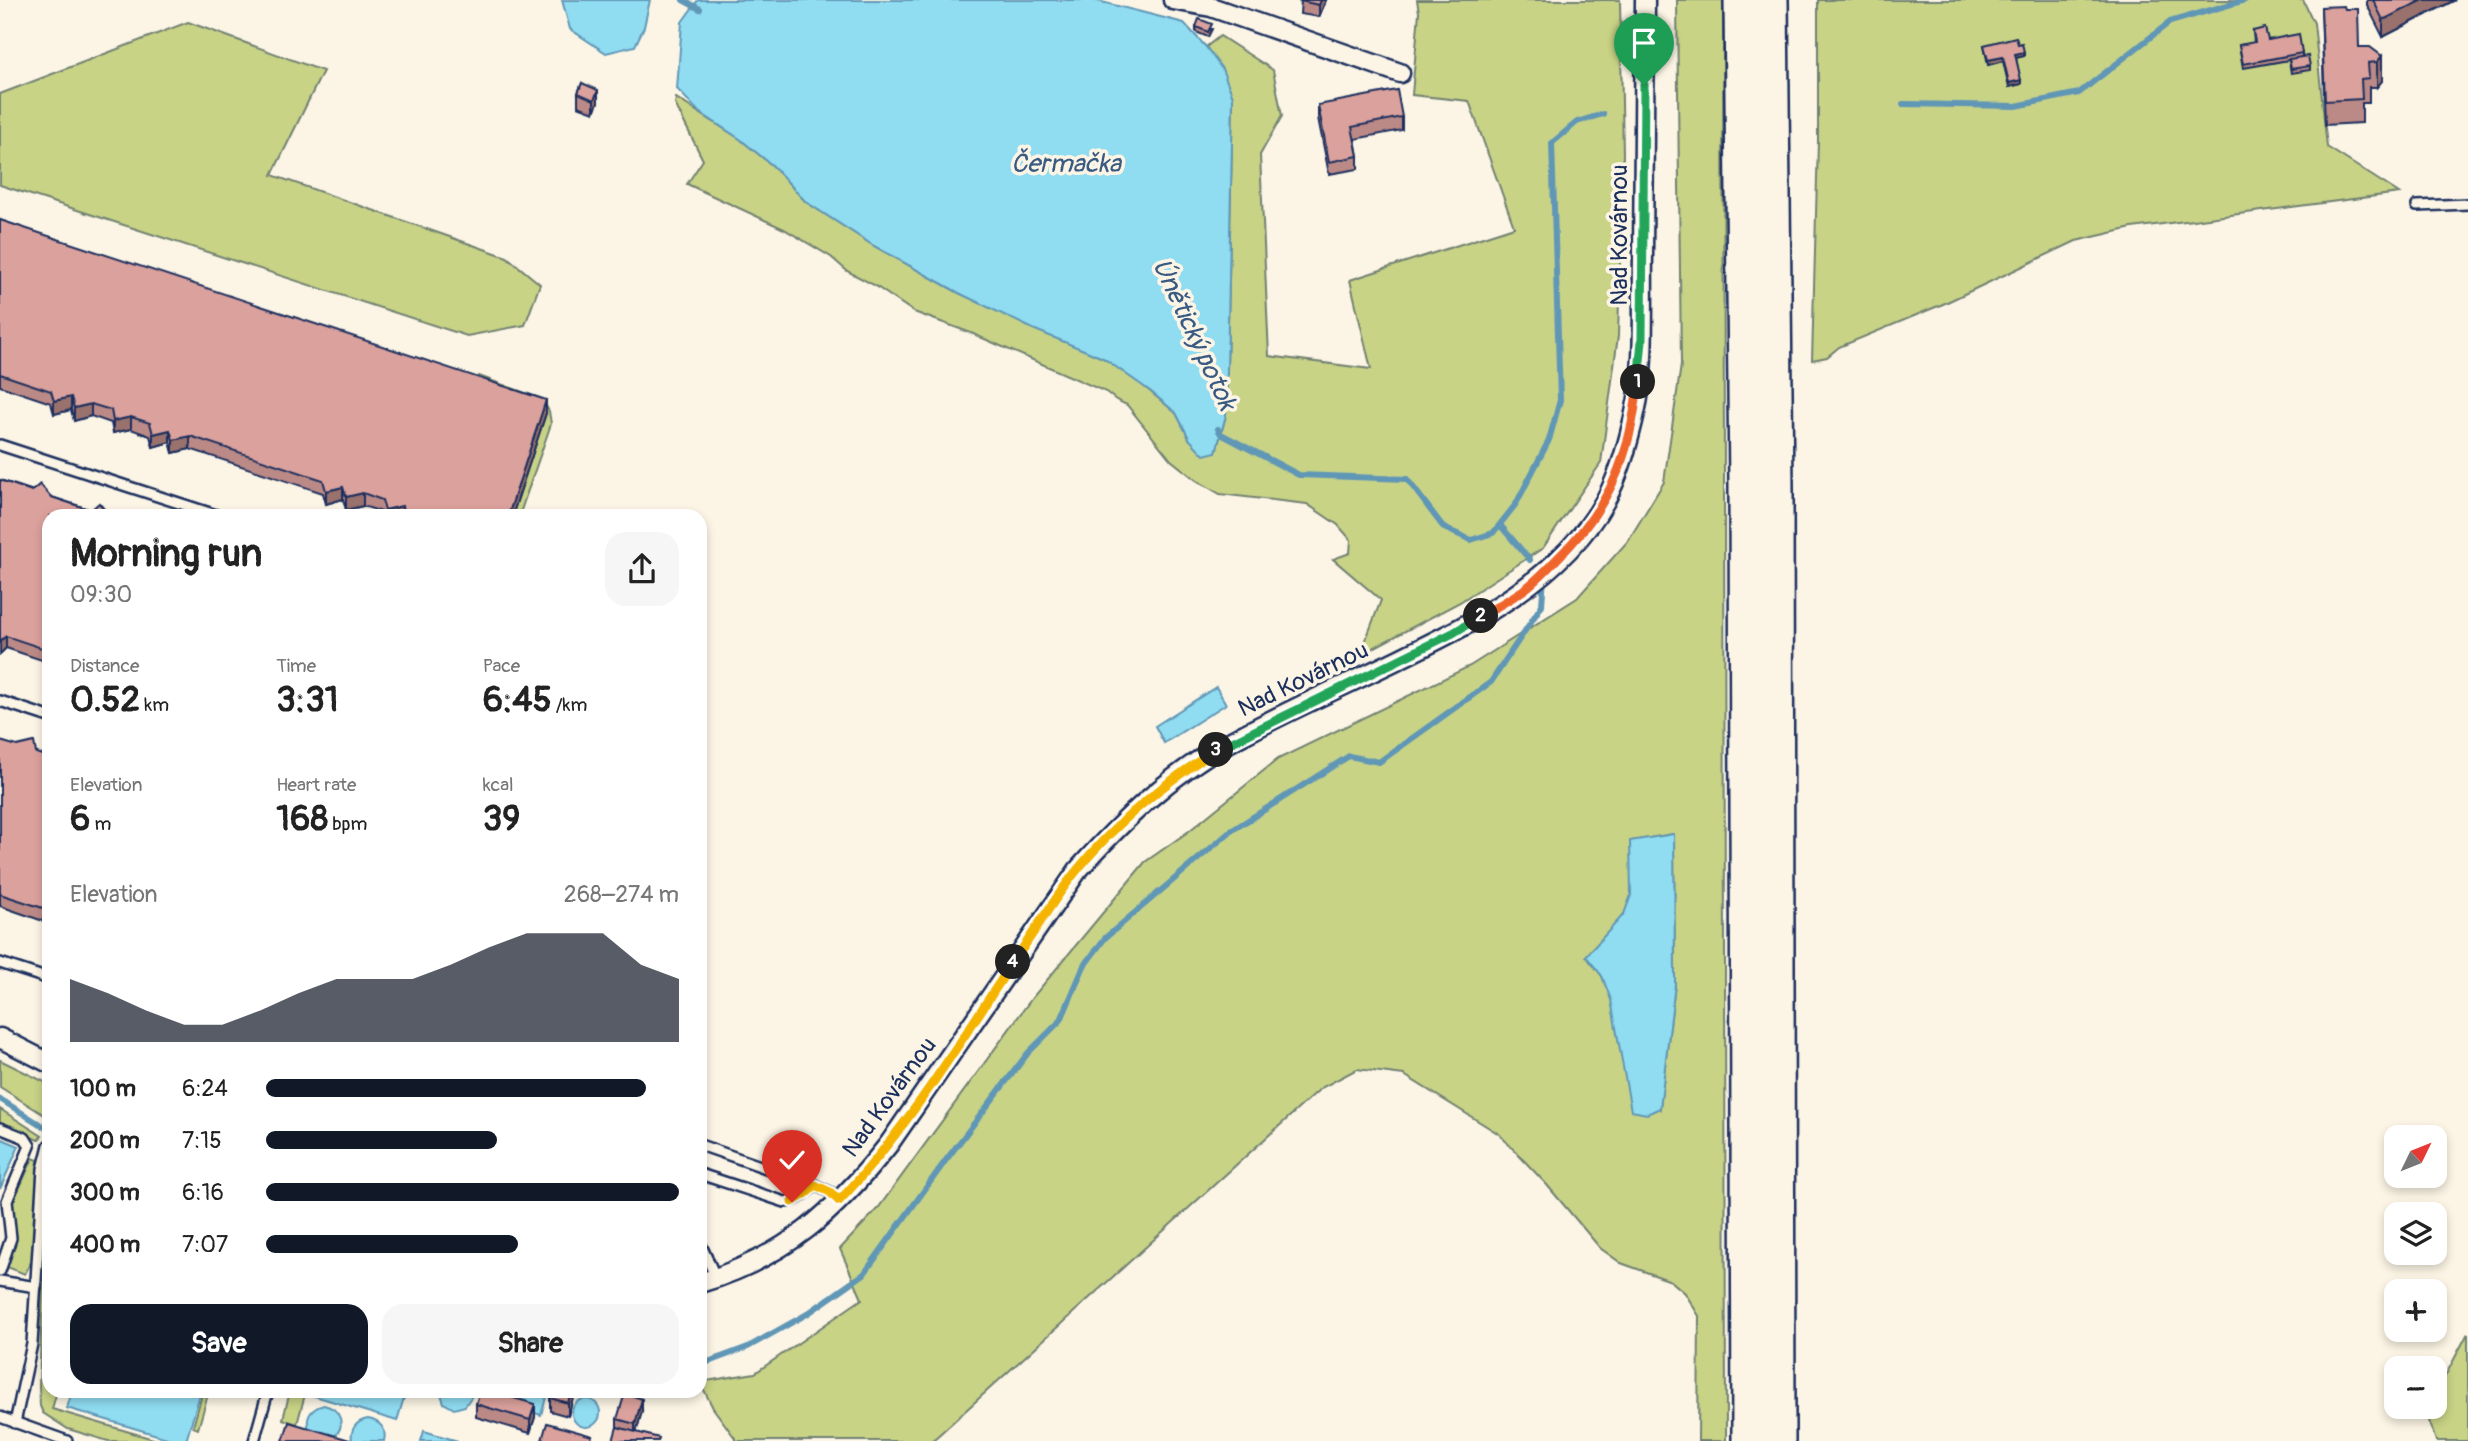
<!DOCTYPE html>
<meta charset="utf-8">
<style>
body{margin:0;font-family:Pangolin,sans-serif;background:#f6f6f6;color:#222;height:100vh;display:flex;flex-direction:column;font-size:26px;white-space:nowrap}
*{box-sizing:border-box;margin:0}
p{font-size:23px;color:#767676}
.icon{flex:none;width:38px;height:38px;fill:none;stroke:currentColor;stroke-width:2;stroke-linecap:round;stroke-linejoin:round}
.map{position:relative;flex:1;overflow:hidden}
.panel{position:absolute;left:42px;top:509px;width:665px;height:889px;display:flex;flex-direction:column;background:#fff;border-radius:21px;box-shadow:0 4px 10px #0003}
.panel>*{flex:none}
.needle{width:46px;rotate:47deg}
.controls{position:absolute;left:2384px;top:1125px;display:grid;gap:14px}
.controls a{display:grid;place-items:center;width:63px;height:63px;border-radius:14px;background:#fff;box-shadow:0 4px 10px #0003;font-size:35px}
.pin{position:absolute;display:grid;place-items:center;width:60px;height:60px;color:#fff;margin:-72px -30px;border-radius:50% 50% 50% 0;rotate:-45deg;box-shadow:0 0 7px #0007}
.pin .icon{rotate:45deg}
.km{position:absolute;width:35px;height:35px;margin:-18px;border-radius:50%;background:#222;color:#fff;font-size:19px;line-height:35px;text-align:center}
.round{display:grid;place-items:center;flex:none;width:74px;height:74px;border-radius:21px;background:#f6f6f6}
.overview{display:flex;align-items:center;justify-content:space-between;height:119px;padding:0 28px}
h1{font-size:38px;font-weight:800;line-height:52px}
.stats{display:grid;grid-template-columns:repeat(3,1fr);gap:10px;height:119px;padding:7px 28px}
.stats div{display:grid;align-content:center}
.stats b{font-size:35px;font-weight:800}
.stats small{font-size:19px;font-weight:400}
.stats p{font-size:19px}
.chart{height:196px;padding:14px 28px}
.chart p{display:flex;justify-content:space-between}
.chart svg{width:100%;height:126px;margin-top:7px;fill:#111827;opacity:.7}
.cta{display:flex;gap:14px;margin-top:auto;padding:14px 28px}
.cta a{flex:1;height:80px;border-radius:21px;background:#111827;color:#fff;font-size:28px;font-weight:800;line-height:80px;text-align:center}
.cta a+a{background:#f6f6f6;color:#222}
ul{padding:0 28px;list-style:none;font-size:23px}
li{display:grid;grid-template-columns:112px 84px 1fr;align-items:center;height:52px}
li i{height:18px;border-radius:9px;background:#111827}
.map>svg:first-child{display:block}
.green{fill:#c8d386;stroke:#728172;stroke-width:2;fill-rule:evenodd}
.water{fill:#90dcf1;stroke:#6197b6;stroke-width:2}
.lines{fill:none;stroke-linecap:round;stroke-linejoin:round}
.stream{stroke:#6197b6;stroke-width:6}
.service-casing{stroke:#1b2f5e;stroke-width:14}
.minor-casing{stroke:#1b2f5e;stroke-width:23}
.motorway-casing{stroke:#1b2f5e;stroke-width:38}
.service{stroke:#fcf5e5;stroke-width:9}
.minor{stroke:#fcf5e5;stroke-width:18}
.motorway{stroke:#fcf5e5;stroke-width:33}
.wall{fill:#bc8a86;stroke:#1b2f5e;stroke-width:2}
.shaded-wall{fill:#99716d;stroke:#1b2f5e;stroke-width:2}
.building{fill:#dba19c;stroke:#1b2f5e;stroke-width:2}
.split-1-casing{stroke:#fff;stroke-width:14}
.split-2-casing{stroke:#fff;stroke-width:14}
.split-3-casing{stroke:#fff;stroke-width:14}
.split-4-casing{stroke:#fff;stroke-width:14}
.split-5-casing{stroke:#fff;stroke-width:14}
.split-1{stroke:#22a559;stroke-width:9}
.split-2{stroke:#f0652b;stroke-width:9}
.split-3{stroke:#22a559;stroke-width:9}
.split-4{stroke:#f5b400;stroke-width:9}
.split-5{stroke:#f5b400;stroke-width:9}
.labels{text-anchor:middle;stroke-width:7;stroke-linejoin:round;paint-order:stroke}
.street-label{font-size:24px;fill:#1b2f5e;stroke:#fcf5e5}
.water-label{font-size:26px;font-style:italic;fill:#385a83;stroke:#fcf5e5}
</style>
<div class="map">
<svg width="2468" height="1441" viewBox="0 0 2468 1441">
<rect width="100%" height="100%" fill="#fcf5e5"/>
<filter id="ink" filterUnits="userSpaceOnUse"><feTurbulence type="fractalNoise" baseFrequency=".0143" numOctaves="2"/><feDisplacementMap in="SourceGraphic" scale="14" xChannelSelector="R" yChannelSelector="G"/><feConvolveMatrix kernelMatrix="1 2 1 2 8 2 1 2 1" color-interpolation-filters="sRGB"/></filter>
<g filter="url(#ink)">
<g class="green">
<path d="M1417 0H1620L1623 154 1618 336 1601 463 1543 548 1460 602 1360 655 1381 600 1333 559 1350 553 1351 540 1338 525 1307 504 1220 494 1196 480 1171 460 1127 405 1116 400 1106 392 971 333 914 312 874 285 847 271 831 257 784 229 687 184 703 160 675 104 676 98 740 139 773 166 806 202 874 246 959 293 1103 358 1129 374 1176 413 1190 440 1216 452 1226 415 1233 97 1222 70 1206 47 1220 36 1273 70 1282 116 1260 155 1269 356 1371 369 1350 280 1514 227 1469 101 1412 95 1419 12Z"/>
<path d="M1677 0H1723L1726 1441H1698L1699 1316 1685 1293 1671 1281 1621 1263 1600 1248 1547 1185 1499 1134 1404 1075 1357 1069 1321 1088 932 1441H735V1438L713 1408 700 1382 755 1373 862 1299 840 1249 879 1207 1032 998 1145 862 1189 831 1278 759 1470 666 1577 598 1628 541 1664 482 1681 365ZM1674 834 1675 984 1660 1108 1602 976 1586 956 1624 915 1631 896V841Z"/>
<path d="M1818 0H2303L2314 23 2327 147 2399 193 2132 228 2076 241 1943 304 1839 347 1827 357 1812 360 1818 141Z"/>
<path d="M188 22 323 71 272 175 507 257 540 284 525 325 467 336 0 185V94Z"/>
<path d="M479 376 542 399 549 411 551 424 519 516H512L474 389Z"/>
<path d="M0 1060 49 1084V1118L0 1087Z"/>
<path d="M0 1109 42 1136 38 1140 0 1123Z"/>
<path d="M33 1158 38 1160 32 1260 25 1274 7 1267 16 1240 12 1204Z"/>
<path d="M49 1170V1260L45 1253Z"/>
<path d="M49 1277V1391H57L52 1409 160 1441H108L68 1429 43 1413 40 1406 39 1386 43 1283Z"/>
<path d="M2468 1333V1441H2436L2426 1412 2429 1407H2434V1397Z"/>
<path d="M203 1391H209L198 1429 193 1427Z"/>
<path d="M290 1391H306L297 1424 283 1419Z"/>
</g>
<g class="water">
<path d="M562 0H650L644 27 635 46 606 53 570 29Z"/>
<path d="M698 0H1094L1184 23 1206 47 1222 69 1233 97 1226 415 1216 452 1204 455 1190 440 1176 413 1150 391 1103 358 1033 329 959 293 874 246 806 202 773 166 740 139 699 112 677 89 682 22Z"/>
<path d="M1216 687 1226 704 1164 743 1155 726Z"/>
<path d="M1674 834 1675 984 1660 1108 1647 1114 1631 1111 1611 1000 1602 976 1586 956 1624 914 1631 895 1630 841Z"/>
<path d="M0 1138 19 1146 0 1189Z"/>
<path d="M72 1391H201L186 1441H177L67 1408Z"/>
<path d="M308 1391H406L397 1421 308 1394Z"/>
<path d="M440 1391H474V1393L465 1406 454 1409 444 1403Z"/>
<path d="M503 1391H548L541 1415 500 1402Z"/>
<circle cx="586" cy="1413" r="14"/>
<path d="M324 1405C341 1409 347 1426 333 1438L309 1430C305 1417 311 1408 324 1405Z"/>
<path d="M368 1419C380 1421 387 1429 384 1441H352C350 1429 356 1421 368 1419Z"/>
<path d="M424 1431 458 1441H421Z"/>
</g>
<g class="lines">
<g class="stream">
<path d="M683 0 700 9"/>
<path d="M1903 104 2016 106 2079 93 2170 22 2245 0"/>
<path d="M1218 429 1221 434 1299 475 1407 479 1444 528 1471 540 1493 533 1516 504 1549 440 1560 400 1552 143 1577 122 1603 114"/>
<path d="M1500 525 1530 560"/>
<path d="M0 1099 49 1130"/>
<path d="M700 1365 748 1347 807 1314 864 1274 946 1160 1028 1053 1061 1020 1084 966 1105 938 1231 831 1349 756 1379 762 1491 682 1542 605 1544 576"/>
</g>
<defs>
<g id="service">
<path d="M2417 206 2468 204"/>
<path d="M0 445 219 516"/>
<path d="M0 701 49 717"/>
<path d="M0 963 49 979"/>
<path d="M0 1128 25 1138 30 1146 7 1201 11 1238 0 1271"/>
<path d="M700 1145 815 1185 830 1192 839 1201"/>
<path d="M700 1174 785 1202C797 1201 806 1194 815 1185"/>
<path d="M700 1243 716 1278"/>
<path d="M0 1281 36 1287"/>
<path d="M0 1417 67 1441"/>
<path d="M15 1423 32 1344 43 1169 49 1145"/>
<path d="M254 1441 268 1391"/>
</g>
<g id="minor">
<path d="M1173 0 1211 7 1400 73"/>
<path d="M0 1038 49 1063"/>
<path d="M700 1283C786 1257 835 1212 889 1144L1078 870C1122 821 1170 774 1228 743 1284 712 1344 686 1401 658 1477 621 1562 578 1605 501 1620 474 1628 443 1635 413 1646 367 1642 304 1643 256 1644 171 1644 85 1645 0"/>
</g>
<g id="motorway">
<path d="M1741 0 1746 485 1749 1441"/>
<path d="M1771 0 1776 489 1778 1441"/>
</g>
</defs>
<use href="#service" class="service-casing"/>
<use href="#minor" class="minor-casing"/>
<use href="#motorway" class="motorway-casing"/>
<use href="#service" class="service"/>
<use href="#minor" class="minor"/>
<use href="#motorway" class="motorway"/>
</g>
<g class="wall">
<path d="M1301 0H1326L1319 17 1300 14Z"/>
<path d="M2367 0H2455L2383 37 2367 5Z"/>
<path d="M2321 7 2345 9 2359 47 2382 56V81L2377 87H2369V103H2362V123L2325 125Z"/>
<path d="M1196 27 1212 29 1208 37 1196 32Z"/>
<path d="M2253 31 2268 40 2302 53V56L2310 66V70L2291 73 2289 60 2243 68 2239 45 2254 43Z"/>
<path d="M2018 44 2024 56 2016 58 2021 84 2009 87 2003 61 1988 65 1984 45Z"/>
<path d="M582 83 598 102 594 112 578 106V93Z"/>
<path d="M1318 105 1402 117V130L1355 139 1358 156V169L1329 174 1318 118Z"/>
<path d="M0 220 546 413 512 516H383L382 512 363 506 346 510 343 499 326 504 323 493 190 449 173 453 170 442 153 447 150 436 131 429 113 433 111 423 91 416 74 421 71 410 54 414 51 403 0 386Z"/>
<path d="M0 480 110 516H49V666L45 661 6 648 0 654Z"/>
<path d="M0 741 49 757V923L0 906Z"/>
<path d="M480 1391H500L499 1394 535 1417 530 1433 476 1417V1404Z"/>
<path d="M575 1391 568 1416 550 1411V1398Z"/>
<path d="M642 1411 636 1432 659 1441 617 1427V1419Z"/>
</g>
<g class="shaded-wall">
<path d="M1321 0H1326L1319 17V5Z"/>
<path d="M2423 0H2455L2383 37V20Z"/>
<path d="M2024 52V56L2015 58V54Z"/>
<path d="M2382 56V81L2377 87V62Z"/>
<path d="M2003 57V61L1988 65V60Z"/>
<path d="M2021 80V84L2009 87V83Z"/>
<path d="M598 90V102L594 112V100Z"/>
<path d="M71 397V410L54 414V401Z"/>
<path d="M546 400V413L512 516H508Z"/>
<path d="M91 404V416L74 421V408Z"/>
<path d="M131 417V429L113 433V421Z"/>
<path d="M170 430V442L153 447V434Z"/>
<path d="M190 436V449L173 453V440Z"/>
<path d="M343 487V499L326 504V491Z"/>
<path d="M363 493V506L346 510V497Z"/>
<path d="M402 506V516H385V510Z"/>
<path d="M422 513V516H408Z"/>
<path d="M6 636V648L0 654V641Z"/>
<path d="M571 1391H575L568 1416V1403Z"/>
<path d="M642 1399V1411L635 1437V1424Z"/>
<path d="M535 1404V1417L530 1433V1420Z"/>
</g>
<g class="building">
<path d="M1301 0H1321L1319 5 1300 1Z"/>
<path d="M2373 0H2423L2383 20Z"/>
<path d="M2344 6 2345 9H2358L2359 47H2370L2382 56 2377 62 2368 63 2369 78 2361 79 2362 99 2325 101 2321 7Z"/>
<path d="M1199 19 1212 24 1208 32 1196 27Z"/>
<path d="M2265 28 2268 40 2299 34 2302 53 2243 64 2239 45 2255 42 2253 31Z"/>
<path d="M2016 37 2018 44 2022 43 2024 52 2015 54 2021 80 2009 83 2003 57 1988 60 1984 45Z"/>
<path d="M2308 56 2310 66 2291 69 2289 59Z"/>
<path d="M582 83 598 90 594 100 578 93Z"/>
<path d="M1397 90 1402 117 1352 127 1358 156 1329 162 1318 105Z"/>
<path d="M0 220 546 400 508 516H433L422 513 405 516 402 506 385 510 382 500 363 493 346 497 343 487 326 491 323 480 190 436 173 440 170 430 153 434 150 423 131 417 113 421 111 410 91 404 74 408 71 397 54 401 51 391 0 374Z"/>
<path d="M0 480 32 491 40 484 51 497 91 510 99 503 110 516H49V653L45 649 6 636 0 641Z"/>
<path d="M0 741 17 746 34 742 36 753 49 757V910L0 894Z"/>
<path d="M480 1391H496V1393L535 1404 530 1420 476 1404Z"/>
<path d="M552 1391H571L568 1403 550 1398Z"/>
<path d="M625 1393 642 1399 635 1424 617 1419Z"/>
<path d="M289 1422 353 1441H283Z"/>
<path d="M547 1423 592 1436 590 1441 542 1440Z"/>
<path d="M617 1427 659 1438 658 1441H613Z"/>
</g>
</g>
<g class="lines" filter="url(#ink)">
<defs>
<path id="split-1" d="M1638 382 1642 341 1644 85"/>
<path id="split-2" d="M1481 616C1494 608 1509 600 1522 591 1534 583 1544 572 1554 562 1609 509 1631 457 1638 382"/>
<path id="split-3" d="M1216 750 1453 633 1481 616"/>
<path id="split-4" d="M1013 962C1035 932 1054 898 1078 869 1116 823 1165 782 1216 750"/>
<path id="split-5" d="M792 1202 807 1193 815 1185 830 1192 839 1201C905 1132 960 1042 1013 962"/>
</defs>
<use href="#split-1" class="split-1-casing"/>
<use href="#split-2" class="split-2-casing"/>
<use href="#split-3" class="split-3-casing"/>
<use href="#split-4" class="split-4-casing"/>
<use href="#split-5" class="split-5-casing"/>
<use href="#split-1" class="split-1"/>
<use href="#split-2" class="split-2"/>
<use href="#split-3" class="split-3"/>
<use href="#split-4" class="split-4"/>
<use href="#split-5" class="split-5"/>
</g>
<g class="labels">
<g class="street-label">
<text transform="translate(1619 235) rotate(-90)" y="8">Nad Kovárnou</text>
<text transform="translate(1303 679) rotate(-26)" y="8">Nad Kovárnou</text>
<text transform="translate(889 1097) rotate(-54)" y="8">Nad Kovárnou</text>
</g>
<g class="water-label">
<text x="1066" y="172">Čermačka</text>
<text transform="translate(1195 334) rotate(65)" y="9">Únětický potok</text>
</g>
</g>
</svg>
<div class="controls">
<a><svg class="needle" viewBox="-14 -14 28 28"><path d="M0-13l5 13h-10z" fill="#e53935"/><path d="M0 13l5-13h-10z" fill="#767676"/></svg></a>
<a><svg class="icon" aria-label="layers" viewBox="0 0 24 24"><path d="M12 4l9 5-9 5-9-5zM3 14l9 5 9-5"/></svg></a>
<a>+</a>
<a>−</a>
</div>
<div class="pin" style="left:1644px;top:85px;background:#1e9e55"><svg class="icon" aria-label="arrive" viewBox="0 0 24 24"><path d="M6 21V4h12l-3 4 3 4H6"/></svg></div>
<div class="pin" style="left:792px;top:1202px;background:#d93025"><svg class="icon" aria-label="check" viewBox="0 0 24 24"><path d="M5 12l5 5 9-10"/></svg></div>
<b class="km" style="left:1638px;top:382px">1</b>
<b class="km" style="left:1481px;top:616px">2</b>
<b class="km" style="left:1216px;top:750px">3</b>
<b class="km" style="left:1013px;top:962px">4</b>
<section class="panel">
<div class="overview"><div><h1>Morning run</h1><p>09:30</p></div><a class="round"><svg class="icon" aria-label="share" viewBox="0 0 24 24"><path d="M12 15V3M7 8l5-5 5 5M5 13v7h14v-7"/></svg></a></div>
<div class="stats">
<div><p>Distance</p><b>0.52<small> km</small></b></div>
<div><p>Time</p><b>3:31</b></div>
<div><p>Pace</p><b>6:45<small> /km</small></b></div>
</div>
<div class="stats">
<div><p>Elevation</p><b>6<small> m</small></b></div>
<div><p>Heart rate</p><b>168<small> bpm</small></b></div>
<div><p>kcal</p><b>39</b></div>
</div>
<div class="chart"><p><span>Elevation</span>268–274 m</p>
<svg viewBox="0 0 160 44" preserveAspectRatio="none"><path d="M0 44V22L10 27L20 33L30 38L40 38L50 33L60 27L70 22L80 22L90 22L100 17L110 11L120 6L130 6L140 6L150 17L160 22V44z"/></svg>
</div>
<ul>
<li><b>100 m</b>6:24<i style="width:92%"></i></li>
<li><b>200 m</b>7:15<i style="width:56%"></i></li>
<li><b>300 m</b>6:16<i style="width:100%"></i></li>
<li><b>400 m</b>7:07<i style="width:61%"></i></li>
</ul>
<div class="cta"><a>Save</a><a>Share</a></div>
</section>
</div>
